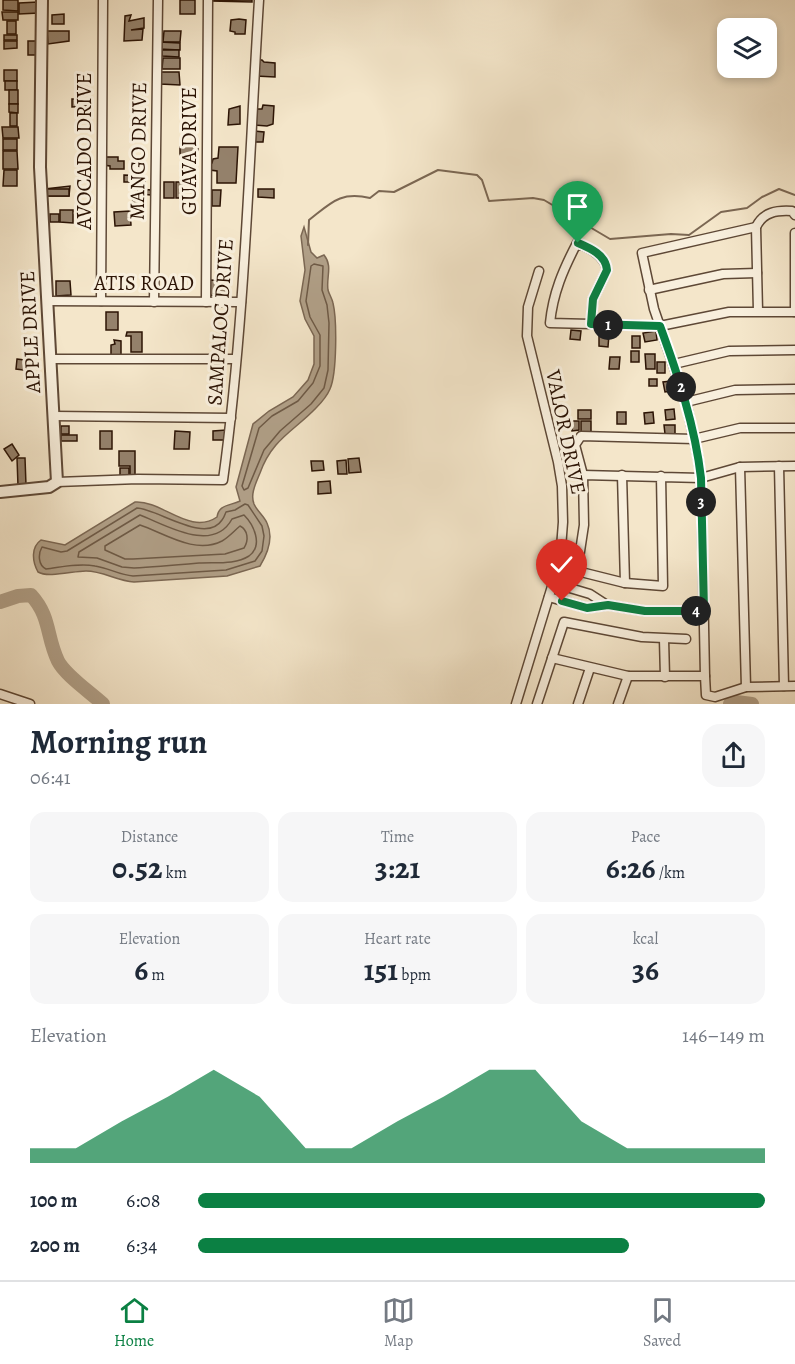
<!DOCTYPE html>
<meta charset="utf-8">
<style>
body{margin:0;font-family:Alegreya,serif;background:#f6f6f7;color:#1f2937;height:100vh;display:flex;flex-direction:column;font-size:22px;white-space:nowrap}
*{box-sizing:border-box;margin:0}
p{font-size:20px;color:#747a83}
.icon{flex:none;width:33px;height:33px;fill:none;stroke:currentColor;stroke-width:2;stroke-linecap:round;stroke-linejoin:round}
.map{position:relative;height:704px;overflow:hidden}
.drawer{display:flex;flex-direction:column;background:#fff;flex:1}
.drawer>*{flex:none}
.buttons{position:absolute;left:717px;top:18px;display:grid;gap:12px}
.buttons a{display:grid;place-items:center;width:60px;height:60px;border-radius:12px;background:#fff;box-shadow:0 3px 9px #0003;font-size:30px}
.pin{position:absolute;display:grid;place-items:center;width:51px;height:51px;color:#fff;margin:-62px -26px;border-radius:50% 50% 50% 0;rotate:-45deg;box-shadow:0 0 6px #0007}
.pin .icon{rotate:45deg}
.km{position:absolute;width:30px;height:30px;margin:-15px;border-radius:50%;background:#222;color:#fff;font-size:16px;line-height:30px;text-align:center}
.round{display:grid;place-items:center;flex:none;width:63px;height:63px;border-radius:18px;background:#f6f6f7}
.summary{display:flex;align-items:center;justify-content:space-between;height:102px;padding:0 30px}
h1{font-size:33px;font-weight:600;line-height:45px}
.stats{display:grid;grid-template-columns:repeat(3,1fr);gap:9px;height:102px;padding:6px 30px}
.stats div{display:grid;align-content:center;border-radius:15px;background:#f6f6f7;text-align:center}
.stats b{font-size:30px;font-weight:600}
.stats small{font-size:16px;font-weight:400}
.stats p{font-size:16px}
.chart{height:168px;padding:12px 30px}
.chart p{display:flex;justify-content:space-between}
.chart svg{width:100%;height:108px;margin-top:6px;fill:#0b8043;opacity:.7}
ul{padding:0 30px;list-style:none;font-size:20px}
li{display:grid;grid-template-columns:96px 72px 1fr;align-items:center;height:45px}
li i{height:15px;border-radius:8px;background:#0b8043}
.tab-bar{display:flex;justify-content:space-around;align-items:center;height:84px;border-top:2px solid #e0e1e3;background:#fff;font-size:16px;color:#747a83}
.tab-bar a{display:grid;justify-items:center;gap:3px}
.tab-bar .current{color:#0b8043}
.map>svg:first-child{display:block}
.water{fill:#b09f87;stroke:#7b6753;stroke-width:1.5}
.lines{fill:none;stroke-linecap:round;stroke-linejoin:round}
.shore{stroke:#6e5a46;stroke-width:1.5}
.stream{stroke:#7b6753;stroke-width:2}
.river{stroke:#b09f87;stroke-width:14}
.building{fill:#94816b;stroke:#2c1405;stroke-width:1.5}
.minor-casing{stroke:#5e4836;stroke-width:11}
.tertiary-casing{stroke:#5e4836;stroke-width:14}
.minor{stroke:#f8efdd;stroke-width:8}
.tertiary{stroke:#f8efdd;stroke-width:10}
.route-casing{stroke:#fff;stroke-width:12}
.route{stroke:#0b8043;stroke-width:8}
.labels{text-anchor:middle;stroke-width:6;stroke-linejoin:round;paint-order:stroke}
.street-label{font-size:21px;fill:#2c1405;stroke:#f8efdd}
</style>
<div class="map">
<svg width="795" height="704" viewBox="0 0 795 704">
<rect width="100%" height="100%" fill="#f4e6ca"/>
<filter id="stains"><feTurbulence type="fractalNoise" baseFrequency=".00333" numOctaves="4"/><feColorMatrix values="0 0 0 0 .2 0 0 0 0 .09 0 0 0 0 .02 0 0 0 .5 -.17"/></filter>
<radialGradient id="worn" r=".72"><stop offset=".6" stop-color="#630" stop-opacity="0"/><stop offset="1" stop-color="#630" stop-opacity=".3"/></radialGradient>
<path class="water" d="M304 227 311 252 317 258 324 255C333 266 326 277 328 290 329 294 332 298 333 303 337 320 337 373 330 389 327 396 321 403 316 408 294 431 272 439 260 473 256 483 250 494 254 504 257 511 264 516 267 523 274 538 268 553 260 566L227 576 134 582C117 581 103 571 86 571 73 571 48 578 38 572 32 561 31 547 41 540L65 545 135 502C162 500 190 536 217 517 219 504 230 506 240 501L236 487 253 424 269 411 293 397 308 380 314 364V336L305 319 300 301 305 270 301 236Z"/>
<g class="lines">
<g class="shore">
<path d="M314 264 323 266 322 290 327 305 329 323 328 370 324 388 311 404 280 431 264 450 248 488 244 490 242 486 259 428 272 416 298 401 313 383 320 366V335L310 317 306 301 311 266Z"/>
<path d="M245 504 248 505 262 526 264 536 262 551 255 561 226 570 133 576C119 575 109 568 95 566 79 563 62 567 46 569 38 565 38 554 42 547L61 552 67 551 137 508C156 508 206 545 222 520 224 518 225 514 226 512L235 510Z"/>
<path d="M140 515C166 525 213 554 232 519L244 515C253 524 264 545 249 556 235 565 215 562 199 563 177 565 155 567 134 568L122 567 97 558 78 557 79 552Z"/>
<path d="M140 525C164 533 195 555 222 541 229 537 234 531 240 526 248 530 249 540 244 548L225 554 133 559H125L105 550V546Z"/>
</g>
<path class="stream" d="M308 245 309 220C331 203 340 191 370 198L379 191 394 192 438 170 477 175 482 180 489 201 533 198 544 200 610 239 671 234 689 235 721 212 747 208 762 197 779 189 795 195"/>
<g class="river">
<path d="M0 602 18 596 31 595C51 617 46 636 58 661 65 675 90 692 103 704"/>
<path d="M730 704 736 702 752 704"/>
</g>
</g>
<g class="building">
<path d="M3 0H18V11L3 10Z"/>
<rect x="180" y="0" width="15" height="14"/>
<path d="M211 0H252V2L211 1Z"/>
<path d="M38 2 39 13 19 14V3Z"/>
<path d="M2 12H18V20H3Z"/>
<path d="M64 14V24H52V15Z"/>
<path d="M131 15 129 21 144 18V28L131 30 143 29 142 40 124 41 125 16Z"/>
<path d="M239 19 246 20 245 34H235V32L230 31 231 20Z"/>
<rect x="7" y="21" width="9" height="13"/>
<path d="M47 31H69V41L48 44Z"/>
<path d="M164 31H181L180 42H163Z"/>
<rect x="4" y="35" width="13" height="5"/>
<path d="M4 41H17V48L4 49Z"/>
<rect x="28" y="41" width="12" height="14"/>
<path d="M159 42 180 43V50L159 49Z"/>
<path d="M162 50H179V57L162 56Z"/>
<path d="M163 58H180V69H162Z"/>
<path d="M259 60H262L264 62 275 63V77L256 76Z"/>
<rect x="4" y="70" width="13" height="11"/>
<path d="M160 72H179L180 85 160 84Z"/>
<rect x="5" y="81" width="12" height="9"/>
<rect x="9" y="90" width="9" height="14"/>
<path d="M72 99H87V106L72 107Z"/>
<path d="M9 104H18V113L9 112Z"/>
<path d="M263 105 274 106 273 124 267 126 254 125V109H262Z"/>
<path d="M240 106V124L228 125 229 109Z"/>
<rect x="10" y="113" width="7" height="13"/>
<path d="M2 127H18L19 138H3Z"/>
<path d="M254 131 264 132 263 142H254Z"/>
<rect x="3" y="139" width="14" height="11"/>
<path d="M180 141 198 142V155H180Z"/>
<path d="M219 147H238L236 183H217V171L210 170V163H212L213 159 218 158Z"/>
<path d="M3 151H17L18 169H3Z"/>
<path d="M103 157H118V161H124V169H110V166L103 165Z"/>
<path d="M4 170H17V186H3Z"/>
<path d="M124 175 145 176V182H124Z"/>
<rect x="164" y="182" width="10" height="16"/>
<rect x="176" y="182" width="8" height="16"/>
<path d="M70 186 69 196H45V189Z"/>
<rect x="45" y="189" width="24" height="7"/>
<path d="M138 189 151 190V195L138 194Z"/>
<path d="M258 189H274V198L258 197Z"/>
<path d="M212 190H221L220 206H212Z"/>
<path d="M133 196 146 197 145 210 132 209Z"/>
<path d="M60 210H73V223L60 222Z"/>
<path d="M130 211 131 225 115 226 114 212Z"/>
<rect x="50" y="214" width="9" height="8"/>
<path d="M210 280 226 281 225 296 209 295Z"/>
<path d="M56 281H70L71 295 56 296Z"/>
<rect x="106" y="312" width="12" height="18"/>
<path d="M571 330 581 331 580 340 570 339Z"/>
<path d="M656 331 657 340 645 342 643 333Z"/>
<path d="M127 332H142V352H131V336H126Z"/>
<path d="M599 334H609L608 347 599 346Z"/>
<rect x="632" y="336" width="8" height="12"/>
<path d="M114 340 121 341V355H111V345L115 344Z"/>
<rect x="631" y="351" width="8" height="11"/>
<path d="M645 354H655V369H646Z"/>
<path d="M610 357H620L619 369H609Z"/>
<path d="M17 359 24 360 23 370 16 369Z"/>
<rect x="657" y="362" width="8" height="11"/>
<rect x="649" y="379" width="8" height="7"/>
<path d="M671 381 672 391 665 392 663 382Z"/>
<path d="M674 409 675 419 666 420 665 410Z"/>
<rect x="578" y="410" width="13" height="9"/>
<rect x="617" y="412" width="9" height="12"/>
<path d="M653 412 654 423 645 424 644 413Z"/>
<path d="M572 421H579V430L572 431Z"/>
<rect x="581" y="421" width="10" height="11"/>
<path d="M664 425H675V434H665Z"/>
<rect x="61" y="426" width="8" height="8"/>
<path d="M226 430V440H213V431Z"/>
<rect x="100" y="431" width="12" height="18"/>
<path d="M175 431 190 432 189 449H174Z"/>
<rect x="61" y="435" width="16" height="6"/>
<path d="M12 444 19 455 12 461 4 449Z"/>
<path d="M119 451H135V476H130V466H119Z"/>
<path d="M17 458H25L26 485 18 486Z"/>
<path d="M359 458 361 472 349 473 348 459Z"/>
<path d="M346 460 347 474H338L337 461Z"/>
<path d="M311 461H323L324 470 312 471Z"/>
<rect x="120" y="468" width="9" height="8"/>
<path d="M330 481 331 493 318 494V482Z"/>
</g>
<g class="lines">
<defs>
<g id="minor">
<path d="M649 290 723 274 757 273"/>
<path d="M47 301 241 302"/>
<path d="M101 301 103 0"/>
<path d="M154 302 158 0"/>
<path d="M206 302 208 0"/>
<path d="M758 311 756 227C763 212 777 210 792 211L795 215"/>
<path d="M795 312V233"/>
<path d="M591 324 550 323C553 293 563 270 577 243 589 248 605 255 607 270L593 299 591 324 660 326 729 312H795"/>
<path d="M51 359H236"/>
<path d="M674 364 729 351 795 350"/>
<path d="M686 402 735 390 795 389"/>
<path d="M54 416 231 418"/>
<path d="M779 466 784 686"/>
<path d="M740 467 746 687"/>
<path d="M583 475 575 445 581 436 694 439 740 428H795"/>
<path d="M622 475 625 583"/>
<path d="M661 476 663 586 625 583 577 571 584 525 583 475 701 478 740 467 795 466"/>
<path d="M57 482 138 479 223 480C245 321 249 160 259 0"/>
<path d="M553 583 590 594 607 605"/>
<path d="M549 597 587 608 608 605 645 611H704"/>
<path d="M664 639 665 677"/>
<path d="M552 658 628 676H705L706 695 715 697 746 687 795 686"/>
<path d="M705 676 701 478 698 457 686 402 654 309 642 253 756 227"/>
<path d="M0 694 30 704"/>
<path d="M516 704 553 583 561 548 563 522 562 486 558 462 527 336 528 307 539 271"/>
<path d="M537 704 564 622 642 637 686 639"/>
<path d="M578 704 590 668"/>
<path d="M618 704 628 676"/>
</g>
<path id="tertiary" d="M0 492 49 487 57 482 40 167 42 0"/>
</defs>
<use href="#minor" class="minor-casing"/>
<use href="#tertiary" class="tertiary-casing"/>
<use href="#minor" class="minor"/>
<use href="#tertiary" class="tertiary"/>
</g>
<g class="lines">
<defs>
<path id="route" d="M562 601 587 608 608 605 645 611H704L701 478C695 426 678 375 660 326L591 324 593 299 607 270C606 255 590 248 578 243"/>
</defs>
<use href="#route" class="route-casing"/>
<use href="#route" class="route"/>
</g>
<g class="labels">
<g class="street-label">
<text transform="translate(84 151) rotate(-90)" y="7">AVOCADO DRIVE</text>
<text transform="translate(138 151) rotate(-89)" y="7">MANGO DRIVE</text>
<text transform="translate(189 151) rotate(-90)" y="7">GUAVA DRIVE</text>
<text x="144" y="290">ATIS ROAD</text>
<text transform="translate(220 322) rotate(-86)" y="7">SAMPALOC DRIVE</text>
<text transform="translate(30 332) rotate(-93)" y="7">APPLE DRIVE</text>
<text transform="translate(566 432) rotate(78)" y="7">VALOR DRIVE</text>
</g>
</g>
<rect width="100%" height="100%" filter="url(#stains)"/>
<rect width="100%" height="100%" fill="url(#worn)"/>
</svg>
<div class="buttons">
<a><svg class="icon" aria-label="layers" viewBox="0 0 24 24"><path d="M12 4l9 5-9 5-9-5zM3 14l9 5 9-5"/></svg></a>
</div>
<div class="pin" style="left:578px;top:243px;background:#1e9e55"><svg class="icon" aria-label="arrive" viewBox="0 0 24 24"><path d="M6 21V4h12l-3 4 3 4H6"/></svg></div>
<div class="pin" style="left:562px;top:601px;background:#d93025"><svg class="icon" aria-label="check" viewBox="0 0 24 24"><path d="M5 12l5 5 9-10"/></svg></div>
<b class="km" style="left:608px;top:325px">1</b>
<b class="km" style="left:681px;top:387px">2</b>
<b class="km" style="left:701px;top:502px">3</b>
<b class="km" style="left:696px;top:611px">4</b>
</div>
<section class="drawer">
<div class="summary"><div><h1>Morning run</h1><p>06:41</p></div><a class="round"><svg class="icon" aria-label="share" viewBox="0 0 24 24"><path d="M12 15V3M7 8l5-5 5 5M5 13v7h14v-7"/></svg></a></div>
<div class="stats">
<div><p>Distance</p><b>0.52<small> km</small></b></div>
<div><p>Time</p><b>3:21</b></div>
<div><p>Pace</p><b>6:26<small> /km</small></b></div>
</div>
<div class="stats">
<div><p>Elevation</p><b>6<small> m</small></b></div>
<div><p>Heart rate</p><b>151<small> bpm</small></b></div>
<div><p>kcal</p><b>36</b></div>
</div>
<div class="chart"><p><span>Elevation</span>146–149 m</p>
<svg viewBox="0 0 160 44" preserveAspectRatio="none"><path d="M0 44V38L10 38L20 27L30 17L40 6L50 17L60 38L70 38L80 27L90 17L100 6L110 6L120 27L130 38L140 38L150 38L160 38V44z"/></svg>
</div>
<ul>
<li><b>100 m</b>6:08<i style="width:100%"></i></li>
<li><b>200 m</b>6:34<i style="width:76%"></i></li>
</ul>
</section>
<nav class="tab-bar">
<a class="current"><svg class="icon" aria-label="home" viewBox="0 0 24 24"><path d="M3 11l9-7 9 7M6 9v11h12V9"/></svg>Home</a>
<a><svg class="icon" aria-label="map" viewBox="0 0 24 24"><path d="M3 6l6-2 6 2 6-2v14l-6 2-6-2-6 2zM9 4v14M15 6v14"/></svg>Map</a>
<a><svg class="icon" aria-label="saved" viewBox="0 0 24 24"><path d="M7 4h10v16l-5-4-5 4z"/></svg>Saved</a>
</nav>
